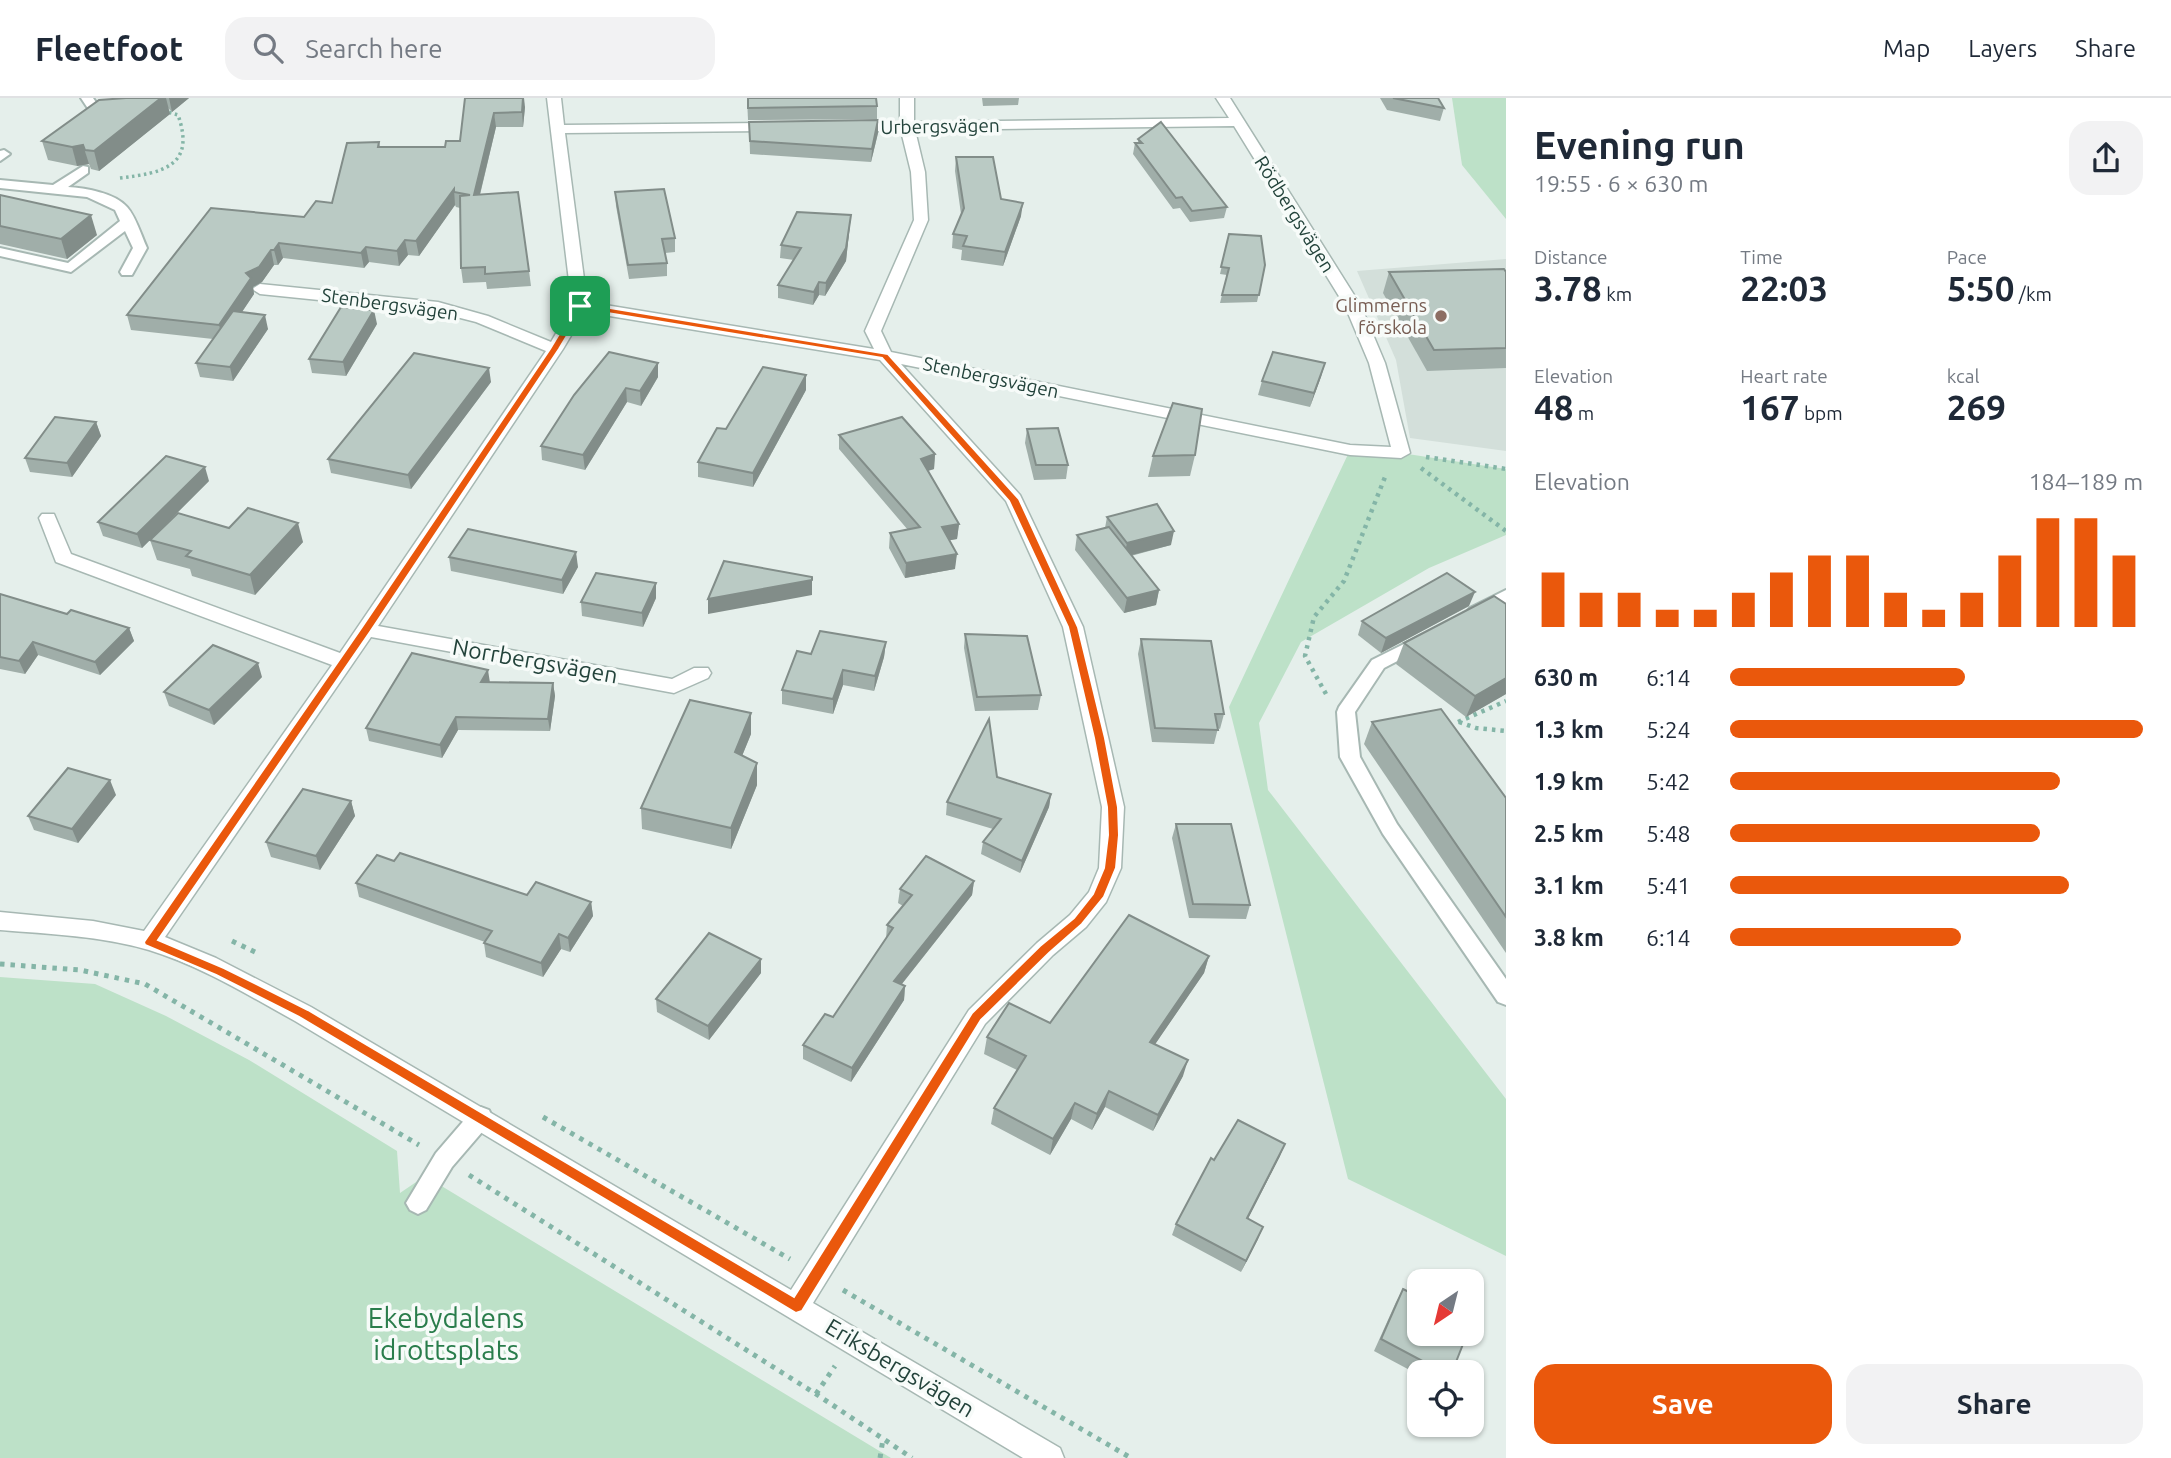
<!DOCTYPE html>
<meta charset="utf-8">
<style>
body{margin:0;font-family:Ubuntu,sans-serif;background:#f2f2f3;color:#1f2937;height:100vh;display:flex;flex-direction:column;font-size:26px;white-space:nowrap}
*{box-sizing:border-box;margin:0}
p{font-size:23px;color:#747a83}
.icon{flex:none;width:38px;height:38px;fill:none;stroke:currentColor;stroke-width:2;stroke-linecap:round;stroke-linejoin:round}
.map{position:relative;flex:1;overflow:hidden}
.drawer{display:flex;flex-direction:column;background:#fff;width:665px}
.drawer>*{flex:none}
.needle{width:46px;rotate:215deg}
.buttons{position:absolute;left:1407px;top:1171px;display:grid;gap:14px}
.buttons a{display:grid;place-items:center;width:77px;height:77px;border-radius:14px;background:#fff;box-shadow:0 2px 5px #0004;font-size:35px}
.pin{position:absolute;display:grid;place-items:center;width:60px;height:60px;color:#fff;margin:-30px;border-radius:14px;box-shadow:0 4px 10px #0006}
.round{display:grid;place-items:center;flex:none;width:74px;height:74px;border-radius:21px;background:#f2f2f3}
.head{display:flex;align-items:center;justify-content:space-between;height:119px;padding:0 28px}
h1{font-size:38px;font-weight:700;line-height:52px}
.figures{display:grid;grid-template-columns:repeat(3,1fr);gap:10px;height:119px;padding:7px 28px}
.figures div{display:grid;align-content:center}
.figures b{font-size:35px;font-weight:700}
.figures small{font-size:19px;font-weight:400}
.figures p{font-size:19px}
.chart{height:196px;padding:14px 28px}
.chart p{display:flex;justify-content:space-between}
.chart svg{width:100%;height:126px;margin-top:7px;stroke:#ea580c;stroke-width:6}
.primary-button{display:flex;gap:14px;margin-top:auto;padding:14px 28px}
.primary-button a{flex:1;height:80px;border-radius:21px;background:#ea580c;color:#fff;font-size:28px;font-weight:700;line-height:80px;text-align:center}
.primary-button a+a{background:#f2f2f3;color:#1f2937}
ul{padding:0 28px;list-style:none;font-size:23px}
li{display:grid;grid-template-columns:112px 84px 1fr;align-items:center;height:52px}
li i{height:18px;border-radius:9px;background:#ea580c}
header{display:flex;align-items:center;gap:42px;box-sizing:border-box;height:98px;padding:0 35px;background:#fff;border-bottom:2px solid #e0e1e3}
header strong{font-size:33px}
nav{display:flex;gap:38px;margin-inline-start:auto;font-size:24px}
.search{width:490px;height:63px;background:#f2f2f3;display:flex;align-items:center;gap:18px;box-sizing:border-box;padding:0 24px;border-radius:21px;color:#747a83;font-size:26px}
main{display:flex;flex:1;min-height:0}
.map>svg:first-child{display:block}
.built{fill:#d3dfda}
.green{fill:#bde1c8}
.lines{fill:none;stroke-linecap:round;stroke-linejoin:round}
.lane-casing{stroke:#a7b8b3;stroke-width:4}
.street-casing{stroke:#a7b8b3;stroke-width:3}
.path-far2{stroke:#84b5a7;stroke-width:3.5;stroke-dasharray:2.5 3.5;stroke-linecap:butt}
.path-far1{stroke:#84b5a7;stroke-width:4.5;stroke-dasharray:3.5 5;stroke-linecap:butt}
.path{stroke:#84b5a7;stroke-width:5;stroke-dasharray:4.5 6;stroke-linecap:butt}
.lane{fill:#fff;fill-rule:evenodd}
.street{fill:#fff;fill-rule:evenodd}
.wall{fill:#a0aea9}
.shaded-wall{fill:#828d89}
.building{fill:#bacac4;stroke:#828d89;stroke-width:2}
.route{fill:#ea580c;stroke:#fff;stroke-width:2;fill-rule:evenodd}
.education-dot{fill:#8d6e63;stroke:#f7fbf9;stroke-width:2.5}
.labels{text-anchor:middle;stroke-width:7;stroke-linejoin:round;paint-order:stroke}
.far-street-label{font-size:19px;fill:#23433b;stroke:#f7fbf9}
.far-education-label{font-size:19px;fill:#785e54;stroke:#f7fbf9;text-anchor:end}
.street-label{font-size:23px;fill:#23433b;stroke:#f7fbf9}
.near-park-label{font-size:28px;fill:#2a7d4c;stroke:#f7fbf9}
</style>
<header>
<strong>Fleetfoot</strong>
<div class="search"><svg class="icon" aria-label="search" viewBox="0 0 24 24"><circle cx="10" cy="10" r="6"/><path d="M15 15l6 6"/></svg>Search here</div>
<nav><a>Map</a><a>Layers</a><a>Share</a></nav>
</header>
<main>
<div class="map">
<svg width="1506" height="1360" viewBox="0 0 1506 1360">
<rect width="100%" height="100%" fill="#e5efeb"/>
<path class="built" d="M1506 161V353L1410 340 1396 262 1357 173Z"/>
<g class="green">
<path d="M1452 0H1506V121L1462 67Z"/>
<path d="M1350 352 1401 355 1506 371V437L1429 470 1301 544 1259 625 1268 692 1506 1001V1158L1348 1081 1229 609Z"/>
<path d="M0 879 95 886 166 918 249 962 397 1053 400 1095 425 1078 891 1360H0Z"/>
</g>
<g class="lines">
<defs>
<g id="lane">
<path d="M81 0H93L104 16 90 28H82L80 25 91 15Z"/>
<path d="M4 52 10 56 0 63V53Z"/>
<path d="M83 68 88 69V75L68 89C85 90 115 95 127 109 136 119 141 137 147 150L132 177H122L120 174 133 150 125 133 71 174 0 158V150L68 165 120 123 115 112 87 99 0 90V82L53 87Z"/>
<path d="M1506 492V505L1482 518H1470L1467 514 1470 510Z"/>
<path d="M1422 537 1431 543 1428 547 1384 570 1355 614 1360 659 1397 726 1506 881V907L1498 904 1383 736 1340 659 1337 614 1339 609 1372 562Z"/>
<path d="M481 1009 489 1012 492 1019 489 1026 452 1069 426 1112 418 1116 410 1112 406 1105 436 1055 473 1012Z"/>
</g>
<path id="street" d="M547 0H561L564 27 777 25 784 29 777 33 565 35 587 204 874 251 865 233 914 122 911 74 901 33H851L844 29 846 26 900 24V0H914V24L1229 20 1216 0H1230L1361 208 1385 265 1410 355 1401 360 1350 357 901 266 1020 397 1083 529 1124 709 1121 770 1106 804 1086 829 1053 857 985 926 813 1205 1060 1350 1064 1360H1023L295 923C248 897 201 868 149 852 101 838 50 836 0 832V814L93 823 144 833 332 567 56 464 39 420 42 416H54L71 456 340 555 546 253 476 224 437 214 260 196 252 191 260 186 438 204 488 218 551 244 572 208ZM1234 28 1345 208 1369 265 1391 349 1350 347 891 254 881 233 928 122 925 74 915 32ZM585 214 880 262 1006 403 1063 529 1102 709 1099 770 1089 794 1070 817 1037 845 969 912 791 1192 311 909 216 860 165 839 371 539 674 595 708 580 711 575 708 570H694L672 581 378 528 563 251Z"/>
</defs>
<use href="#lane" class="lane-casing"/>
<use href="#street" class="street-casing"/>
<path class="path-far2" d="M120 80C163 75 196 68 178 17L165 13"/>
<g class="path-far1">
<path d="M1426 359 1506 371"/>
<path d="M1421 370 1506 433"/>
<path d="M1326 596 1305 558 1314 519 1344 483 1385 379"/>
<path d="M1458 624 1506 603"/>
<path d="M1459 624 1476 630 1506 633"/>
</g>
<g class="path">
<path d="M232 843 259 856"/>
<path d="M0 866 80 872 145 886 419 1047"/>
<path d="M543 1019 790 1161"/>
<path d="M469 1077 816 1296 912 1360"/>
<path d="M843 1192 1131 1360"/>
<path d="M816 1296 835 1268"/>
<path d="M880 1360 883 1341"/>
</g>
<use href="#lane" class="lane"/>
<use href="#street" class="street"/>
</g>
<g class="wall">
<path d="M121 0H189L172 14 168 10 170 16 99 73 91 71 89 66 77 68 48 62 42 43Z"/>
<path d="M465 0 525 9 523 29H496L480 97 529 173 531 188 487 191 486 184 463 185 461 170 460 110 456 109 455 107 419 158 408 157 399 168 369 164 364 170 283 160 278 167H274L262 184 253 189 254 196 242 214 268 231 233 283 200 279 196 265 213 241 131 232 127 217 332 105 379 44 380 49H445L460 43Z"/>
<path d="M747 0H876L877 8V21L748 22Z"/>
<path d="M982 0H1019L1018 7 983 8Z"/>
<path d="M1380 0H1438L1444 10 1440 23 1387 12Z"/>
<path d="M749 24 878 35 871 64 750 56Z"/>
<path d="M1138 41 1227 109 1224 120 1190 124 1180 110 1173 111 1133 56 1135 45H1138Z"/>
<path d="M956 59 1001 101 1021 118 1003 168 961 162 962 152 952 150 953 136 961 116 955 73Z"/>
<path d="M615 94 675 140V154L665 155 667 165V178L629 181 616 108Z"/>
<path d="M0 97 97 137 67 161 0 146Z"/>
<path d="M851 117 846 163 825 198 819 197 813 207 778 200V187L794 162 780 160 781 147Z"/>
<path d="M1229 136 1265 167 1257 204 1220 205 1227 177 1220 176Z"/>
<path d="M1389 174H1506V270L1427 273 1383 195Z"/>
<path d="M377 226 346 278 312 275 309 261Z"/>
<path d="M658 265V279L641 308 627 304 585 372 542 362 541 348Z"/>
<path d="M1325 265 1310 309 1258 297 1262 283Z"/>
<path d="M491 284 411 391 331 375 328 361Z"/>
<path d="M806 292 753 389 698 379V364L726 331Z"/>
<path d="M96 324 101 338 72 379 30 374 25 360Z"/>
<path d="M1027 331 1068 367 1066 381 1034 382 1025 345Z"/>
<path d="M839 337 935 356 934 371 928 373 959 426 957 441 949 442 955 471 905 480 889 450 890 435 908 432 839 351Z"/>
<path d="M1195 357 1190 378 1148 379 1153 358Z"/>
<path d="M209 383 142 450 103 438 98 424Z"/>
<path d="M1107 419 1171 447 1131 458 1159 492 1156 507 1124 515 1075 452 1077 437 1105 430Z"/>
<path d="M229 430 303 444 255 497 192 478 190 471 157 462 150 442Z"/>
<path d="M449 459 578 469 563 496 451 473Z"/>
<path d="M656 485V500L643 529 582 518 581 504Z"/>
<path d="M0 496 67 516 129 530 134 543 100 577 38 557 25 576 0 571Z"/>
<path d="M1506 506V596L1466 619 1396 566 1404 545Z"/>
<path d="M1469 508 1381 555 1358 537 1362 523Z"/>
<path d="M965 536 1041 597 1038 612 975 613 964 550Z"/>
<path d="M1141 541 1224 616 1220 631 1218 630 1214 646 1152 644 1138 556Z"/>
<path d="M886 544 884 559 874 593 843 587 833 616 782 606V592Z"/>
<path d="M262 579 214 627 169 608 164 594Z"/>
<path d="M490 585H553L555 598 550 633 458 632 442 660 369 643 366 630Z"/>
<path d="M751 615V636L742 658 757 687 731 751 642 731 641 710Z"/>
<path d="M1372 624 1506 700V855L1364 646Z"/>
<path d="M997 679 1051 696 1049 709 1020 775 981 756 983 744 993 731 946 717 947 704Z"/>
<path d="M116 697 78 745 34 732 28 718Z"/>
<path d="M351 703 355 718 320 772 271 759 266 744Z"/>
<path d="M1176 726 1250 807 1246 821 1189 820 1172 740Z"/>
<path d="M394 763 527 797 591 804 593 818 570 854 561 851 543 879 486 859 484 845 485 844 359 799 356 785Z"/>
<path d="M974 783 972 797 902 886 905 888 904 902 851 984 803 961V947L833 919 886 841 887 827 903 808 898 805 900 791Z"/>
<path d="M1209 858 1204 875 1155 946 1183 978 1153 1033 1105 1009 1092 1032 1071 1021 1050 1057 991 1026 994 1010 1017 972 984 956 987 939 1050 925Z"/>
<path d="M761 875 709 942 657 914 656 901Z"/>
<path d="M1280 1058 1248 1121 1258 1141 1241 1174 1172 1137 1176 1126 1214 1062Z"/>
<path d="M1403 1191 1452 1274H1419V1277L1374 1253 1396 1204Z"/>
</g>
<g class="shaded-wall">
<path d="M161 0H166L170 16 99 73 94 53Z"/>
<path d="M169 0H189L172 14Z"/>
<path d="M523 0H524L525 9 523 29 522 14Z"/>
<path d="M494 15 496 29 476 112 474 97Z"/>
<path d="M878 22V35L871 64 872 51Z"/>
<path d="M83 47 89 66 77 68 72 49Z"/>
<path d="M454 91 455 107 419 158 416 143Z"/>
<path d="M1023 105 1021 118 1003 168 1005 154Z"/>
<path d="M91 117 97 137 67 161 61 141Z"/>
<path d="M851 117 846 163 825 198 826 185Z"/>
<path d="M405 142 408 157 399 168 397 153Z"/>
<path d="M279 145 283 160 278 167 274 152Z"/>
<path d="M366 149 369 164 364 170 361 155Z"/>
<path d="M271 152 274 167 262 184 253 189 254 196 223 242 219 227 246 175Z"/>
<path d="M819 184V197L813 207 814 194Z"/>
<path d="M374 212 377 226 346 278 343 264Z"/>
<path d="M265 217 268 231 233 283 230 269Z"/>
<path d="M658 265V279L641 308 640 293Z"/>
<path d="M1325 265 1321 279 1310 309 1314 295Z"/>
<path d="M489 270 491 284 411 391 408 377Z"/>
<path d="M806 277V292L753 389V375Z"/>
<path d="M626 290 627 304 585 372 583 357Z"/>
<path d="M96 324 101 338 72 379 67 365Z"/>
<path d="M935 356 934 371 920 375 921 361Z"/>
<path d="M205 369 209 383 142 450 137 436Z"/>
<path d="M298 425 303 444 255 497 250 477Z"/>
<path d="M959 426 957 441 940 444 942 429Z"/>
<path d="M1174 433 1171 447 1124 459 1127 445Z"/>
<path d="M576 454 578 469 563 496 562 482Z"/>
<path d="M957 456 955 471 905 480 906 465Z"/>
<path d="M812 482V497L708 516V501Z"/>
<path d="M656 485V500L643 529 642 515Z"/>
<path d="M1159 492 1156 507 1124 515 1127 500Z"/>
<path d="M1475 494 1469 508 1381 555 1386 540Z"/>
<path d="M129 530 134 543 100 577 95 564Z"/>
<path d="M33 544 38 557 25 576 19 563Z"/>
<path d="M886 544 884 559 874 593 875 578Z"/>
<path d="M258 565 262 579 214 627 209 612Z"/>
<path d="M488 572 490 585 481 584Z"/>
<path d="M843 572V587L833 616V601Z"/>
<path d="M1506 580V596L1466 619 1475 598Z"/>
<path d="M553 585 555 598 550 633 548 621Z"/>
<path d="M751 615V636L735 675V654Z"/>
<path d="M456 619 458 632 442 660 440 647Z"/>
<path d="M757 665V687L731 751V730Z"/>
<path d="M110 682 116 697 78 745 72 731Z"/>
<path d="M1051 696 1049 709 1020 775 1022 763Z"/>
<path d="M351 703 355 718 320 772 316 758Z"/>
<path d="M974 783 972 797 893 897 894 883Z"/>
<path d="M591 804 593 818 570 854 568 840Z"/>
<path d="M559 836 561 851 543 879 541 865Z"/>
<path d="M1209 858 1204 875 1145 961 1150 944Z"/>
<path d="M761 861V875L709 942 708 928Z"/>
<path d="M905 888 904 902 851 984 852 970Z"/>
<path d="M1188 962 1183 978 1153 1033 1158 1017Z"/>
<path d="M1109 993 1105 1009 1092 1032 1097 1016Z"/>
<path d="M1075 1005 1071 1021 1050 1057 1053 1041Z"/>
<path d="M1285 1046 1280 1058 1242 1132 1247 1120Z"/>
<path d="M1263 1129 1258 1141 1241 1174 1246 1163Z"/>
</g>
<g class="building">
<path d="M126 0H161L94 53 85 52 83 47 72 49 42 43 99 2Z"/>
<path d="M465 0H523L522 14 494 15 474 97 518 94 529 173 485 176V169L461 170 460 98 470 97 454 94V91L416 143 405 142 397 153 366 149 361 155 279 145 274 152H271L259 169 246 175 251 180 219 227 127 217 211 110 304 119 316 103 332 105 347 45 379 44 378 49H445L446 43H460Z"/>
<path d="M748 0H876L877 8 748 10Z"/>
<path d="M1393 0H1438L1444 10Z"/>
<path d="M878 22 872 51 750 43 749 24Z"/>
<path d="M1161 24 1227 109 1192 113 1182 99 1176 100 1135 45H1142L1138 41Z"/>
<path d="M956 59H993L1001 101 1023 105 1005 154 963 148 967 138 953 136 964 110Z"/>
<path d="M664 91 675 140 662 141 667 165 628 167 615 94Z"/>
<path d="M0 97 91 117 61 141 0 128Z"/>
<path d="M797 114 851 117 846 150 826 185 819 184 814 194 778 187 801 150 781 147Z"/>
<path d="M1229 136 1261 138 1265 167 1259 197H1222L1229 170 1221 169Z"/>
<path d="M1504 171 1506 174V250L1434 252 1389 174Z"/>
<path d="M341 209 374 212 343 264 309 261Z"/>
<path d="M233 213 265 217 230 269 196 265Z"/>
<path d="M609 254 658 265 640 293 626 290 583 357 541 348 574 297Z"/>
<path d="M1273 254 1325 265 1314 295 1262 283Z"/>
<path d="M414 255 489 270 408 377 328 361Z"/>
<path d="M763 269 806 277 753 375 698 364 717 330 726 331Z"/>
<path d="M1173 305 1202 311 1195 357 1153 358Z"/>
<path d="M55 319 96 324 67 365 25 360Z"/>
<path d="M902 319 935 356 921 361 959 426 942 429 957 456 906 465 890 435 920 429 839 337Z"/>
<path d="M1058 330 1068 367H1036L1027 331Z"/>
<path d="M166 358 205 369 137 436 98 424Z"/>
<path d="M1157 406 1174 433 1127 445 1107 419Z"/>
<path d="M248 410 298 425 250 477 186 458 191 453 150 442 178 415 229 430Z"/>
<path d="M1109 429 1159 492 1127 500 1077 437Z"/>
<path d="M468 431 576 454 562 482 449 459Z"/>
<path d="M724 463 812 479V482L708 501Z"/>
<path d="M596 475 656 485 642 515 581 504Z"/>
<path d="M1447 475 1475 494 1386 540 1362 523Z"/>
<path d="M0 496 67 516 71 512 129 530 95 564 33 544 19 563 0 559Z"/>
<path d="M1494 498 1506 506V580L1475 598 1404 545Z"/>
<path d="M820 533 886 544 875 578 843 572 833 601 782 592 797 553 811 556Z"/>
<path d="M965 536 1027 538 1041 597 977 599Z"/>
<path d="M1141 541 1211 543 1224 616H1215L1218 632 1155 630Z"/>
<path d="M213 547 258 565 209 612 164 594Z"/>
<path d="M412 555 488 572 481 584 553 585 548 621 456 619 440 647 366 630Z"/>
<path d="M690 602 751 615 735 654 757 665 731 730 641 710Z"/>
<path d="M1441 611 1506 700V819L1372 624Z"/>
<path d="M989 621 997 679 1051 696 1022 763 983 744 1001 721 947 704Z"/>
<path d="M68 670 110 682 72 731 28 718Z"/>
<path d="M303 691 351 703 316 758 266 744Z"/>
<path d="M1176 726H1231L1250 807 1193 806Z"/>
<path d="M400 755 527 797 536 784 591 804 568 840 559 836 541 865 484 845 492 833 356 785 377 757 394 763Z"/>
<path d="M926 758 974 783 894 883 905 888 852 970 803 947 825 916 833 919 893 830 887 827 912 797 900 791Z"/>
<path d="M1129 817 1209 858 1150 944 1188 962 1158 1017 1109 993 1097 1016 1075 1005 1053 1041 994 1010 1026 958 987 939 1009 905 1050 925Z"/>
<path d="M709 835 761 861 708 928 656 901Z"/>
<path d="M1238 1022 1285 1046 1247 1120 1263 1129 1246 1163 1176 1126 1211 1060 1214 1062Z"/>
<path d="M1403 1191 1419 1199V1236H1467L1452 1274H1443L1381 1241Z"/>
</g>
<path class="route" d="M580 205 888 256 1019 401 1078 529 1105 640 1118 709 1119 737 1116 770 1104 799 1082 826 1049 855 981 922 802 1213 796 1215 299 919 216 877 145 847 144 844 362 529 550 251 576 208ZM583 211 882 260 1009 403 1068 529 1094 640 1107 709 1108 737 1104 770 1093 796 1074 820 1040 848 972 915 794 1199 308 912 224 870 158 842 370 534 559 251Z"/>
<circle class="education-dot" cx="1441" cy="218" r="7"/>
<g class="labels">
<g class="far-street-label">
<text transform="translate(940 28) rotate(-1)" y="7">Urbergsvägen</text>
<text transform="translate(1295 116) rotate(58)" y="7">Rödbergsvägen</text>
<text transform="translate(390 206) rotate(8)" y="7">Stenbergsvägen</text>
<text transform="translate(991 279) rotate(12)" y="7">Stenbergsvägen</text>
</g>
<g class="far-education-label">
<text x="1427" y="214">Glimmerns<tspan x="1427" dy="22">förskola</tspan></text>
</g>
<g class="street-label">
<text transform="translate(535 563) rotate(10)" y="8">Norrbergsvägen</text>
<text transform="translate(900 1270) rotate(31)" y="8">Eriksbergsvägen</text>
</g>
<g class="near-park-label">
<text x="446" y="1230">Ekebydalens<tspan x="446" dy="32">idrottsplats</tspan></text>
</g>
</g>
</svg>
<div class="buttons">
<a><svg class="needle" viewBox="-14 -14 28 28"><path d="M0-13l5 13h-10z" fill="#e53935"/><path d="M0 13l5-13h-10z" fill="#747a83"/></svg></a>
<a><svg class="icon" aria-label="locate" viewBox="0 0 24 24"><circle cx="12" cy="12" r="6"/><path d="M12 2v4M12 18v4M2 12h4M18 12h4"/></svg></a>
</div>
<div class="pin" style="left:580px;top:208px;background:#1e9e55"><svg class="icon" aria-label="arrive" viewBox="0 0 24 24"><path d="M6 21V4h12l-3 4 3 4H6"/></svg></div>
</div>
<section class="drawer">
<div class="head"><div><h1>Evening run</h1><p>19:55 · 6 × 630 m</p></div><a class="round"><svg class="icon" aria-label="share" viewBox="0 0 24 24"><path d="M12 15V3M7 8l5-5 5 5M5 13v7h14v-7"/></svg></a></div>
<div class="figures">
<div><p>Distance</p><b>3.78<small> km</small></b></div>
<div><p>Time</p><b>22:03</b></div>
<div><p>Pace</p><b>5:50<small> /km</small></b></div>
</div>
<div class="figures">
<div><p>Elevation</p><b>48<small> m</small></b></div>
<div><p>Heart rate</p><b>167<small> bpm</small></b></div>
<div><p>kcal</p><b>269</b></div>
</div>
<div class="chart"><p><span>Elevation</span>184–189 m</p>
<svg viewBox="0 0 160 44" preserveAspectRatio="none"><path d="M5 44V25M15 44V32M25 44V32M35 44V38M45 44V38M55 44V32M65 44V25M75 44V19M85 44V19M95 44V32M105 44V38M115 44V32M125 44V19M135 44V6M145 44V6M155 44V19"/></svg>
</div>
<ul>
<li><b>630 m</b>6:14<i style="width:57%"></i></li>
<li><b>1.3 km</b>5:24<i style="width:100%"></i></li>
<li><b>1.9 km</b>5:42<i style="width:80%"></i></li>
<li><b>2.5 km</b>5:48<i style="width:75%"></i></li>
<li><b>3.1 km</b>5:41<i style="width:82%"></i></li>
<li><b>3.8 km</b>6:14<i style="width:56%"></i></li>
</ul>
<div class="primary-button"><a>Save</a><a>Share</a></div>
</section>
</main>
